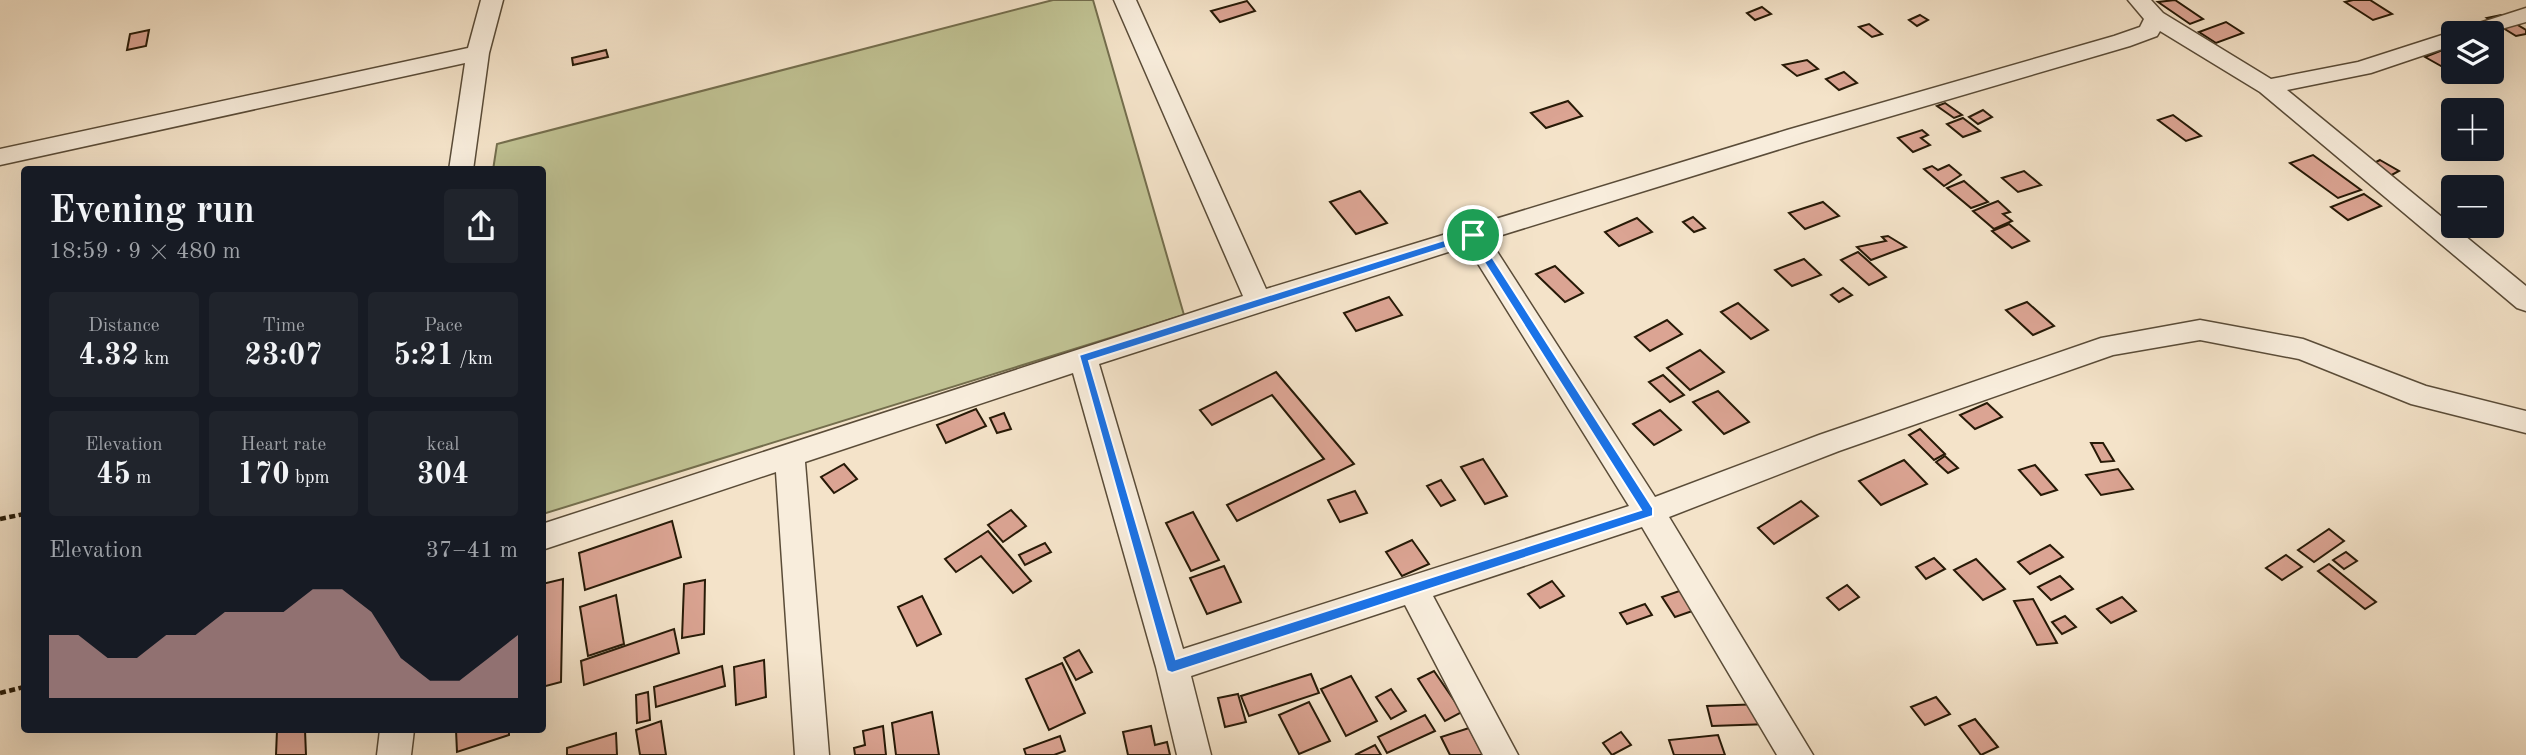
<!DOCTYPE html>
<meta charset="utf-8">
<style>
body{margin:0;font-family:"Old Standard TT",serif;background:#20242c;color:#f1f3f6;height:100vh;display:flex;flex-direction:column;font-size:26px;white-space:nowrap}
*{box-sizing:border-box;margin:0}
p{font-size:23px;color:#9ea1a6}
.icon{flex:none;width:38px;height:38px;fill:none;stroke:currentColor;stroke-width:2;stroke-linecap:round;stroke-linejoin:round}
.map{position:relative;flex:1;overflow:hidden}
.drawer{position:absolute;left:21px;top:166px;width:525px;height:567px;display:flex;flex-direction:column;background:#171b24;border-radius:7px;box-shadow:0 7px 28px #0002}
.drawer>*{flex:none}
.tools{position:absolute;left:2441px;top:21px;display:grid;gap:14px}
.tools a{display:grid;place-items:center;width:63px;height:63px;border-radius:7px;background:#171b24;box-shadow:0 7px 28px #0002;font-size:35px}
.pin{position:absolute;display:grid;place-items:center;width:60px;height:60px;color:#fff;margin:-30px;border:4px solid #fff;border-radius:50%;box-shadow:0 2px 7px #0007}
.round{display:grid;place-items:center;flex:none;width:74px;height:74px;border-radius:7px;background:#20242c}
.head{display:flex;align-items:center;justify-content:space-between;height:119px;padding:0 28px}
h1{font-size:38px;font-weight:600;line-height:52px}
.figures{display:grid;grid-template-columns:repeat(3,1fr);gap:10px;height:119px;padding:7px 28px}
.figures div{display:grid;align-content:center;border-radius:7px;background:#20242c;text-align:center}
.figures b{font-size:30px;font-weight:600}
.figures small{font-size:19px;font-weight:400}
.figures p{font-size:19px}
.chart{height:196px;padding:14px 28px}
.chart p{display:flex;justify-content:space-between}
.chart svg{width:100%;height:126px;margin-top:7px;fill:#c59692;opacity:.7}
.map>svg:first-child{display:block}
.green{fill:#c0c293;stroke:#746e4d;stroke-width:2}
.building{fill:#dba493;stroke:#271a07;stroke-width:2}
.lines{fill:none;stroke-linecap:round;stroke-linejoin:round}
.minor-casing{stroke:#5a4c38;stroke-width:3}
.path{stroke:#271a07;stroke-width:4.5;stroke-dasharray:6 3.5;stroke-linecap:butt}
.minor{fill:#f8eddc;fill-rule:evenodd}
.route{fill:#1a73e8;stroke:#fff;stroke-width:2;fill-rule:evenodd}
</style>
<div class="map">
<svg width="2526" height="755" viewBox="0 0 2526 755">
<rect width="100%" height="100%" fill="#f4e3c9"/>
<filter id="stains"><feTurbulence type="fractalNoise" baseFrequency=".00286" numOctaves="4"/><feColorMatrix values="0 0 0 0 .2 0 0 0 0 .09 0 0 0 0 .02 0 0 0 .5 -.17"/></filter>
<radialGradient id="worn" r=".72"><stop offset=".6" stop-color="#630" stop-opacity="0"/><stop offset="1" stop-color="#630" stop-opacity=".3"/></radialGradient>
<path class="green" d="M1053 0H1093L1184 315 543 514 542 170H493L497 144Z"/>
<g class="building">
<path d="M2175 0 2203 19 2190 24 2158 2Z"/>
<path d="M2353 0H2370L2392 14 2373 20 2345 2Z"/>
<path d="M1247 1 1255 11 1220 22 1211 11Z"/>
<path d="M1762 7 1771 14 1755 20 1747 13Z"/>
<path d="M1920 15 1928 20 1917 26 1909 20Z"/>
<path d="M2501 15 2526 30V34L2516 36 2487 18Z"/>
<path d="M2226 22 2243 33 2216 43 2199 32Z"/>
<path d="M1869 24 1882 34 1872 37 1859 27Z"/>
<path d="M149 30 146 46 127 50 130 34Z"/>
<path d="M2445 49 2454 53V61L2441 66 2425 57Z"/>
<path d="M606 50 608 57 573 65 572 58Z"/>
<path d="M1807 60 1818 69 1797 76 1783 65Z"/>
<path d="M1844 72 1857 83 1839 90 1826 79Z"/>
<path d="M1568 101 1582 116 1546 128 1531 113Z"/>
<path d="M1945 103 1962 115 1954 118 1937 106Z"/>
<path d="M1983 110 1992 117 1978 124 1969 117Z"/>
<path d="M2173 115 2201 136 2186 141 2158 120Z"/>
<path d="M1963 118 1980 131 1963 137 1947 124Z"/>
<path d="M1922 130 1928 135 1921 138 1930 145 1913 152 1898 138Z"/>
<path d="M2313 155 2361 190 2338 198 2290 163Z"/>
<path d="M2380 160 2399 171 2377 183 2358 171Z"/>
<path d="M1949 165 1961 175 1944 186 1924 169 1932 166 1938 170Z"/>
<path d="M2024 171 2041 185 2018 192 2002 178Z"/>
<path d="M1964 181 1988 202 1971 208 1947 188Z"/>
<path d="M1360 191 1387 223 1356 234 1330 202Z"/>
<path d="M2364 194 2381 206 2348 220 2331 207Z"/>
<path d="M1998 201 2010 212 2003 214 2012 221 1994 229 1973 211Z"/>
<path d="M1823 202 1839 216 1805 229 1789 213Z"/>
<path d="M1693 217 1705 228 1694 232 1683 222Z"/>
<path d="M1637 218 1652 232 1619 246 1605 232Z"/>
<path d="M2009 224 2029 241 2012 248 1992 231Z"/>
<path d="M1888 236 1906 247 1871 260 1857 247 1886 241 1882 237Z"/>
<path d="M1858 252 1886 277 1869 285 1841 260Z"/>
<path d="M1804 259 1821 275 1792 286 1775 270Z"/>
<path d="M1555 266 1583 293 1565 302 1536 274Z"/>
<path d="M1843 288 1852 295 1839 302 1831 295Z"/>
<path d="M1389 297 1402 315 1356 331 1344 313Z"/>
<path d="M2027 302 2054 326 2033 335 2006 310Z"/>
<path d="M1738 303 1768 330 1751 339 1721 312Z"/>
<path d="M1667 320 1682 334 1650 351 1635 337Z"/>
<path d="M1700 350 1724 372 1690 390 1667 368Z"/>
<path d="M1276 372 1354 464 1237 521 1227 505 1324 459 1272 395 1212 425 1200 410Z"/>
<path d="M1663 375 1684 395 1670 402 1649 382Z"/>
<path d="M1718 391 1749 422 1724 434 1693 402Z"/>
<path d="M1987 403 2002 417 1975 429 1960 415Z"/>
<path d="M976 409 986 426 946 443 937 425Z"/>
<path d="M1660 410 1681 430 1654 445 1633 424Z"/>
<path d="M1004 413 1011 429 997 433 990 418Z"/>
<path d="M1920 429 1945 454 1934 460 1909 435Z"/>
<path d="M2091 443H2103L2114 461 2101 462Z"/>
<path d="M1945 456 1958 468 1948 473 1936 462Z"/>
<path d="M1483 459 1507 496 1485 504 1461 467Z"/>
<path d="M1904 460 1927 484 1881 505 1859 481Z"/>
<path d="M844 464 857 479 834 493 821 477Z"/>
<path d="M2035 465 2057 490 2041 495 2019 470Z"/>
<path d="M2118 469 2133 489 2101 495 2086 475Z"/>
<path d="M1441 480 1455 500 1441 506 1427 486Z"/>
<path d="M1355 491 1367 513 1340 522 1328 500Z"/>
<path d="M1801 501 1818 516 1774 544 1758 528Z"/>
<path d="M1011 510 1026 526 1003 542 988 525Z"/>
<path d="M1193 512 1219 560 1191 571 1166 523Z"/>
<path d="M672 521 681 557 585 590 579 553Z"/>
<path d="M2329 529 2344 541 2314 562 2298 550Z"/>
<path d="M988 531 1031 581 1013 593 981 556 956 572 945 559Z"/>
<path d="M1412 540 1429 564 1402 576 1386 552Z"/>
<path d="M1045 543 1051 552 1025 565 1019 555Z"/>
<path d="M2050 545 2063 557 2030 574 2018 562Z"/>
<path d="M2346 552 2357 561 2344 569 2333 560Z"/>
<path d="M2286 555 2302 567 2282 580 2266 568Z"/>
<path d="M1934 558 1945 569 1926 579 1916 567Z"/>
<path d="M1976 559 2005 589 1983 600 1954 570Z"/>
<path d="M2329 564 2376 602 2365 609 2318 571Z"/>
<path d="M1224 566 1241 602 1207 614 1190 578Z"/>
<path d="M2060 576 2073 589 2051 600 2038 587Z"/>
<path d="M563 579 561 682 542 687V584Z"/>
<path d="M705 580 704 634 682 638 684 584Z"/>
<path d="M1552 581 1564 596 1540 608 1528 594Z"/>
<path d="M1847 585 1859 597 1839 610 1827 598Z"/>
<path d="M1691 587 1704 607 1675 617 1662 597Z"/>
<path d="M616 595 624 644 588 656 580 607Z"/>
<path d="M922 596 941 634 917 646 898 607Z"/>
<path d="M2122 597 2136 611 2111 623 2097 609Z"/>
<path d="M2033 599 2057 643 2037 645 2014 601Z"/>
<path d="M1645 604 1652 615 1627 624 1620 613Z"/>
<path d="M2065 616 2076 627 2062 634 2052 622Z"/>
<path d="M674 629 679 653 584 685 581 661Z"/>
<path d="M1079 650 1092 672 1076 680 1064 658Z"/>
<path d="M764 660 766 697 736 705 734 667Z"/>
<path d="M1062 663 1085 713 1049 730 1026 679Z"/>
<path d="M722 666 725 686 656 707 654 687Z"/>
<path d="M1434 671 1462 712 1445 721 1418 679Z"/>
<path d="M1311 674 1319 693 1249 716 1241 696Z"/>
<path d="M1351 676 1377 721 1346 736 1321 689Z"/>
<path d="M1391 689 1406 711 1391 719 1376 697Z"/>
<path d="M648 692 650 720 637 723 636 695Z"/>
<path d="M1238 694 1246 722 1225 727 1218 698Z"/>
<path d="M1936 697 1950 714 1925 725 1911 707Z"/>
<path d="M1309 702 1330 741 1299 754 1279 715Z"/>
<path d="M1763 704 1769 724 1712 726 1707 706Z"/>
<path d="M932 712 939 755H896L892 723Z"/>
<path d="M1425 715 1435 731 1387 753 1378 737Z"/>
<path d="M1975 719 1998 747 1981 755 1959 726Z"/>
<path d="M661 721 666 755H640L636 730Z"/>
<path d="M883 726 886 755H855L854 748 865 745 863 731Z"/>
<path d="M1151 726 1155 745 1167 742 1170 755H1128L1123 732Z"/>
<path d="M1469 728 1483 755H1450L1441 737Z"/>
<path d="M277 730H305L306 755H276Z"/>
<path d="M456 730H509V735L457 752Z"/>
<path d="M1621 732 1631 745 1612 755 1603 743Z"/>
<path d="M616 733 617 755H567V748Z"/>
<path d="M1718 735 1725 755H1674L1669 740Z"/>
<path d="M1060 736 1065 751 1054 755H1026L1024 749Z"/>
<path d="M1375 745 1381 755H1355Z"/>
</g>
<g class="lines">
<defs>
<g id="minor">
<path d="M481 0H503L489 53 473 170H449L465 63 0 165V149L468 48Z"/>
<path d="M1114 0H1136L1266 289 1787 130 2114 36 2140 27 2144 19 2128 0H2151L2163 13 2271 79 2358 62 2526 8V22L2487 33H2454V45L2371 73 2287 90 2526 286V311L2517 308 2260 92 2160 31 2157 36 2130 46 1803 142 1489 239 1655 497 1819 435 2101 338 2200 320 2303 339 2426 386 2526 411V433L2411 404 2299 359 2200 340 2113 355 1839 451 1669 517 1813 755H1777L1642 527 1433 596 1518 755H1483L1405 605 1191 676 1211 755H1177L1156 667 1073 373 805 462 829 755H795L776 472 542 550V524L1243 296ZM1467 246 1629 506 1183 649 1099 364Z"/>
<path d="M380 730H414L411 755H377Z"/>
</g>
</defs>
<use href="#minor" class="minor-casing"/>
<g class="path">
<path d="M0 519 24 514"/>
<path d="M0 693 24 687"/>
</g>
<use href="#minor" class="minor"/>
</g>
<path class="route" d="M1473 231 1476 232 1653 508V516L1172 673 1167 671 1079 355ZM1470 240 1641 510 1176 659 1089 361Z"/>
<rect width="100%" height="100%" filter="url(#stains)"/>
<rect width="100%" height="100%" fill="url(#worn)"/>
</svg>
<div class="tools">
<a><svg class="icon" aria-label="layers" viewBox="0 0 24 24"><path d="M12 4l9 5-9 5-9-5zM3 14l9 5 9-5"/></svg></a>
<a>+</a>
<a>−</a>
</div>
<div class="pin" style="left:1473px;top:235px;background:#1e9e55"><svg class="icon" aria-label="arrive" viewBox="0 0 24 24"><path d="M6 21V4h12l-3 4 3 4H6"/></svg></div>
<section class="drawer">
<div class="head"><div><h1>Evening run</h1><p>18:59 · 9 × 480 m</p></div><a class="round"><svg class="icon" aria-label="share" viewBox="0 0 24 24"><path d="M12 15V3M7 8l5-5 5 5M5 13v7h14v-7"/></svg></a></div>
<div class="figures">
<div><p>Distance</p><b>4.32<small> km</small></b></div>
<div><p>Time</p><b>23:07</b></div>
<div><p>Pace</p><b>5:21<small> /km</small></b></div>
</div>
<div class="figures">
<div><p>Elevation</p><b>45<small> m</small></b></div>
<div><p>Heart rate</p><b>170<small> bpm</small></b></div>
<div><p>kcal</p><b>304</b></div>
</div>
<div class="chart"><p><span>Elevation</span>37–41 m</p>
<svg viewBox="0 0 160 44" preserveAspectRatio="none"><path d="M0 44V22L10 22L20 30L30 30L40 22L50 22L60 14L70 14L80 14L90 6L100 6L110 14L120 30L130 38L140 38L150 30L160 22V44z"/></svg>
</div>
</section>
</div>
